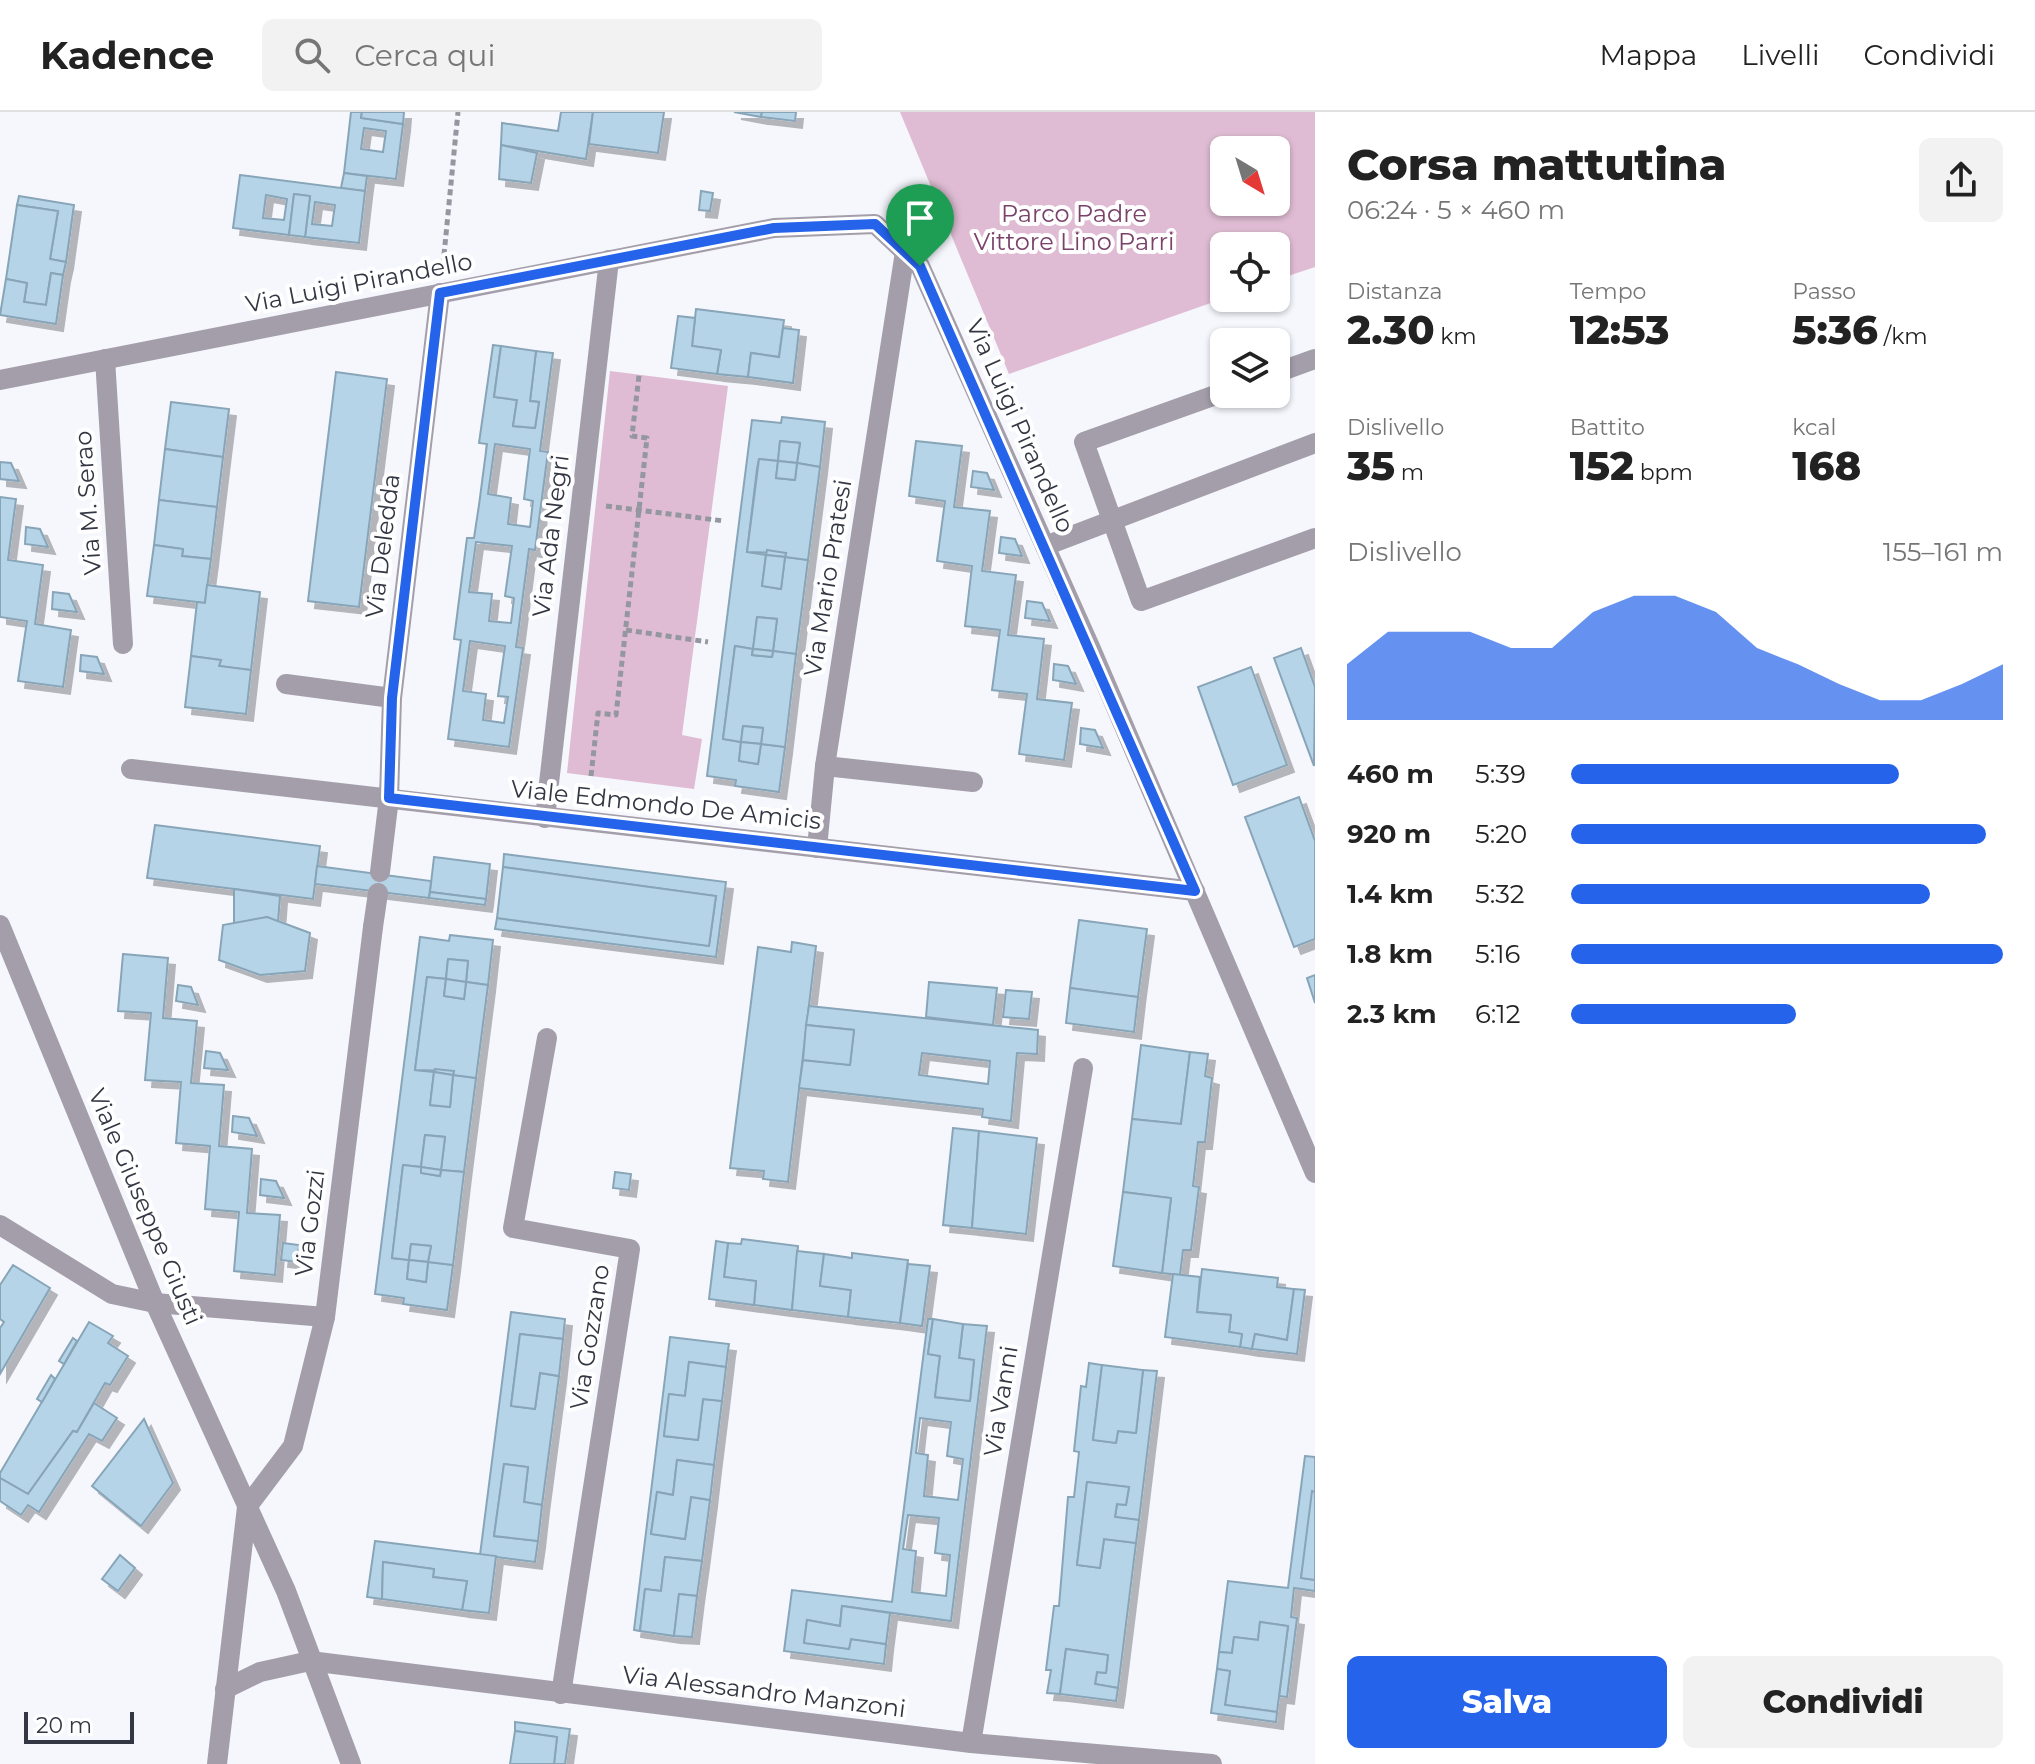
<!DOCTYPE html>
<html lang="it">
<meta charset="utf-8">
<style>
body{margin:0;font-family:Montserrat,sans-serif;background:#f2f2f2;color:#222;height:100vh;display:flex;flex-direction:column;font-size:30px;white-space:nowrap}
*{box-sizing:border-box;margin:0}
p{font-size:26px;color:#767676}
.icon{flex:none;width:44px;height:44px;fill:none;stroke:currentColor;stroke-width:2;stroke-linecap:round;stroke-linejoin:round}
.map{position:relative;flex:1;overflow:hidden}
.panel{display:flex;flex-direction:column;background:#fff;width:720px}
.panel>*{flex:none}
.needle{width:52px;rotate:142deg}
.tools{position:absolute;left:1210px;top:24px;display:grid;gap:16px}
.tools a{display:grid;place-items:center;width:80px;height:80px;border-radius:12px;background:#fff;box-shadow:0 2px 6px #0004;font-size:40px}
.scale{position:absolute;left:24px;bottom:20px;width:110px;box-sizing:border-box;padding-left:8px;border:4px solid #333743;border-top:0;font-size:22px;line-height:28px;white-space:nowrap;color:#333743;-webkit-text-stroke:6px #fff;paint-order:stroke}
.pin{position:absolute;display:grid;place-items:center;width:68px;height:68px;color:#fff;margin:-82px -34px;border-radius:50% 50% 50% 0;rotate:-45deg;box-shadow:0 0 8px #0007}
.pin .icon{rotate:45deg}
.round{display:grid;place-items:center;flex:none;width:84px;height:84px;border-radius:12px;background:#f2f2f2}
.summary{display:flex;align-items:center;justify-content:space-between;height:136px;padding:0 32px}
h1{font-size:44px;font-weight:800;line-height:60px}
.figures{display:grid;grid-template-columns:repeat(3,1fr);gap:12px;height:136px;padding:8px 32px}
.figures div{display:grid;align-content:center}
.figures b{font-size:40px;font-weight:800}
.figures small{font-size:22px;font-weight:400}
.figures p{font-size:22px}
.chart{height:224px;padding:16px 32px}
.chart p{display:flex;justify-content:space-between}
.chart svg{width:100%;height:144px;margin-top:8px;fill:#2563eb;opacity:.7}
.button{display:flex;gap:16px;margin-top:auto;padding:16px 32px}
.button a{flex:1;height:92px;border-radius:12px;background:#2563eb;color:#fff;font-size:32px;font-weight:800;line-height:92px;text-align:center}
.button a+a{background:#f2f2f2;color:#222}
ul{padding:0 32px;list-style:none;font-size:26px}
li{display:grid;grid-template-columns:128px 96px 1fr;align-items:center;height:60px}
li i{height:20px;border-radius:10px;background:#2563eb}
header{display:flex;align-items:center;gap:48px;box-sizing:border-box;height:112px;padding:0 40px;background:#fff;border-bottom:2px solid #e0e0e0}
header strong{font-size:38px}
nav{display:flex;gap:44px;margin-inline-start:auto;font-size:28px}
.search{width:560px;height:72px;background:#f2f2f2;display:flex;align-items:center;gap:20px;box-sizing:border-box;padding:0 28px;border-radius:12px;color:#767676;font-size:30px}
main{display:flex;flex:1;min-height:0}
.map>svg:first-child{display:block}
.green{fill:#dfbcd3;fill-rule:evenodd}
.building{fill:#b6d4e8;stroke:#88a5b8;stroke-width:2;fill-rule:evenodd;filter:url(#shadow)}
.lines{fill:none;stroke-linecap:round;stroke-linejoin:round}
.path{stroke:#9497a0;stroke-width:5;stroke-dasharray:6 4;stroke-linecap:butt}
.pedestrian{stroke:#a49eab;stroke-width:20}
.minor{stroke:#a49eab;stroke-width:20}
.tertiary{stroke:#a49eab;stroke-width:20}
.route-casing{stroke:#fff;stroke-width:16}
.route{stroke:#2563eb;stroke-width:10}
.labels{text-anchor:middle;stroke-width:8;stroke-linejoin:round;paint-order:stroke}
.park-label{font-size:24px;fill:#7a4169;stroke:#fff}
.street-label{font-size:24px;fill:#333743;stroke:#fff}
</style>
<header>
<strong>Kadence</strong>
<div class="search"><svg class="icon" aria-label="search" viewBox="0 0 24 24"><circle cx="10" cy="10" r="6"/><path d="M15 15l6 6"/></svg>Cerca qui</div>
<nav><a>Mappa</a><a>Livelli</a><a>Condividi</a></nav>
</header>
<main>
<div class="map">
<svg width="1315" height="1652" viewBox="0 0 1315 1652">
<defs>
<filter id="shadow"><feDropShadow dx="7" dy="7" stdDeviation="0" flood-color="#0004"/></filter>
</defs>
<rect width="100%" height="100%" fill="#f5f7fd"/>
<g class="green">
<path d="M900 0H1315V155L1276 168V134H1224L1225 186 1009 262ZM1224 38H1276V90H1224Z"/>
<path d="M610 259 728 274 682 623 702 627 694 677 567 661Z"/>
</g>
<g class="building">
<path d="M351 0H362L361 6 403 12 396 67 344 61ZM364 16 386 19 383 40 361 37Z"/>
<path d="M362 0H404L403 12 361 6Z"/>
<path d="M561 0H593L586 47 501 33 502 11 558 19Z"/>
<path d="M593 0H664L658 41 589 32Z"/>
<path d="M734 0H762L761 5Z"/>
<path d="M762 0H796L795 9 761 5Z"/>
<path d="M501 33 537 41 531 71 499 67Z"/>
<path d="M344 61 367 64 365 79 341 76Z"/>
<path d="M240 63 365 79 359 131 305 125 310 84 294 82 289 123 233 116ZM266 83 287 87 284 108 263 106ZM315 90 335 93 332 114 312 112Z"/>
<path d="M701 79 713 81 710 99 699 98Z"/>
<path d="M294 82 310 84 305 125 289 123Z"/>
<path d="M19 84 74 93 66 150 50 147 58 99 17 93Z"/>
<path d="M17 93 58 99 50 147 66 150 63 163 51 161 46 193 24 190 27 171 6 167Z"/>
<path d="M51 161 63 163 56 212 0 203 6 167 27 171 24 190 46 193Z"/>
<path d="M696 197 784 208 779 245 751 241 748 265 717 262 721 238 692 234Z"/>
<path d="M678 204 695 206 692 234 721 238 717 262 671 256Z"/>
<path d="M783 216 799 218 793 271 748 265 751 241 779 245Z"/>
<path d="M493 233 501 234 494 285 517 288 513 314 535 316 539 290 530 289 536 239 553 241 540 339 548 340 535 438 529 437 518 521 516 535 523 536 509 635 448 627 461 528 454 527 467 426H474L479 393 487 332 479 331ZM495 332 530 337 524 387 533 389 530 415 508 412 511 386 488 382ZM476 430 512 434 505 484 514 486 511 511 489 509 492 482 469 480ZM470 529 505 534 498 584 508 585 504 611 483 608 486 582 463 579Z"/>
<path d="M501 234 536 239 530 289 539 290 535 316 513 314 517 288 494 285Z"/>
<path d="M336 260 387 267 359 495 308 489Z"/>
<path d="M171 290 229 297 223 345 165 337Z"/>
<path d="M782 305 825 310 820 355 797 351 800 331 780 329 778 349 759 347 757 357 747 440 766 443 762 474 781 477 785 445 808 448 796 542 773 539 777 507 757 505 753 537 735 534 723 627 741 630 739 649 758 652 761 632 785 635 779 680 735 674 736 668 707 664 752 308 781 311Z"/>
<path d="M780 329 800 331 797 351 778 349Z"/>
<path d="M916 329 962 334 954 395 990 399 982 459 1016 463 1008 523 1044 527 1037 587 1072 591 1064 648 1019 642 1027 582 992 578 1000 518 965 514 972 454 937 449 945 389 909 384Z"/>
<path d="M165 337 223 345 217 395 159 388Z"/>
<path d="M759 347 778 349 776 366 795 368 797 351 820 355 808 448 785 445 786 441 747 440Z"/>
<path d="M778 349 797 351 795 368 776 366Z"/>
<path d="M0 350 11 351 19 369 0 367Z"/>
<path d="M973 359 987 361 994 378 971 375Z"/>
<path d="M0 385 16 387 8 448 43 453 35 512 71 518 63 575 18 569 27 509 0 505Z"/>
<path d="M159 388 217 395 211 447 182 444 183 437 154 433Z"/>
<path d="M26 415 40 417 48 435 25 432Z"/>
<path d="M1001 425 1015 427 1022 444 999 441Z"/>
<path d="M154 433 183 437 182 444 211 447 205 491 147 484Z"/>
<path d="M767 438 786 441 785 445 766 443Z"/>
<path d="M766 443 785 445 781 477 762 474Z"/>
<path d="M207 473 260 480 251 558 219 554 221 548 191 544 197 490 205 491Z"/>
<path d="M53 480 69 482 77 500 52 497Z"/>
<path d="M1027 489 1042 491 1050 509 1025 506Z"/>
<path d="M757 505 777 507 773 539 753 537Z"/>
<path d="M735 534 753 537 752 543 772 545 773 539 796 542 785 635 761 632 763 616 743 614 741 630 723 627Z"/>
<path d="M1301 536 1315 575 1314 654 1274 546Z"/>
<path d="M753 537 773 539 772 545 752 543Z"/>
<path d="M81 543 97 545 104 562 80 559Z"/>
<path d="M191 544 221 548 219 554 251 558 246 602 185 595Z"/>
<path d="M1054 552 1068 554 1076 572 1053 568Z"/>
<path d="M1251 555 1287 653 1233 673 1198 575Z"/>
<path d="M743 614 763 616 761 632 741 630Z"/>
<path d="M1081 616 1095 618 1103 636 1080 632Z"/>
<path d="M741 630 761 632 758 652 739 649Z"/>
<path d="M1299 685 1315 729V827L1294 835 1245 705Z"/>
<path d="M155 713 320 734 313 787 147 766Z"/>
<path d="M504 742 726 770 716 845 495 817 497 806 709 834 716 784 503 755Z"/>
<path d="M434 745 490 752 486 787 430 780Z"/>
<path d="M317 754 431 769 429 786 315 772Z"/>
<path d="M503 755 716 784 709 834 497 806Z"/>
<path d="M234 777 280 784 278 810 267 805 234 812Z"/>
<path d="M430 780 486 787 485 793 429 786Z"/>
<path d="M267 805 310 821 305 859 260 863 219 848 223 813Z"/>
<path d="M1079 808 1147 817 1138 885 1070 876Z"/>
<path d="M450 823 493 828 488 873 466 870 468 849 448 847 446 867 427 865 415 958 434 960 430 993 450 995 453 963 476 966 464 1060 441 1058 445 1025 425 1023 421 1055 403 1053 392 1146 409 1148 407 1167 426 1170 428 1150 453 1153 447 1198 403 1192 404 1186 375 1182 420 825 449 829Z"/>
<path d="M792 830 816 834 788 1070 763 1067 764 1059 730 1056 758 835 791 840Z"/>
<path d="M123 842 168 846 163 906 197 909 191 971 224 973 219 1034 252 1037 247 1101 280 1103 275 1163 234 1159 239 1100 205 1097 210 1034 176 1031 181 970 145 968 151 901 118 899Z"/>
<path d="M448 847 468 849 466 870 446 867Z"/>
<path d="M1315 863V891L1307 866Z"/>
<path d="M427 865 446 867 444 884 464 887 466 870 488 873 476 966 453 963 454 959 415 958Z"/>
<path d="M446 867 466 870 464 887 444 884Z"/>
<path d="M929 870 997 876 993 913 926 905Z"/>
<path d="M178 873 191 875 198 893 176 889Z"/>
<path d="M1070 876 1138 885 1134 920 1066 911Z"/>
<path d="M1006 878 1032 880 1029 907 1003 905Z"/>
<path d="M809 894 1038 918 1037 942 1017 941 1011 1009 982 1005 983 997 799 976 803 948 850 953 854 918 806 913ZM922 941 990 949 988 972 919 963Z"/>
<path d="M806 913 854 918 850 953 803 948Z"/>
<path d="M1141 933 1190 940 1181 1012 1132 1007Z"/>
<path d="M206 939 220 941 228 958 204 956Z"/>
<path d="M1190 940 1208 942 1205 964 1212 966 1205 1030H1198L1193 1074 1199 1075 1191 1138H1183L1180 1163 1162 1161 1171 1086 1123 1080 1132 1007 1181 1012Z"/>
<path d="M435 957 454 959 453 963 434 960Z"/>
<path d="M434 960 453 963 450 995 430 993Z"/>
<path d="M233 1004 249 1006 257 1024 232 1020Z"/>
<path d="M953 1016 979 1019 972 1116 943 1113Z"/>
<path d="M979 1019 1037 1026 1026 1122 972 1116Z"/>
<path d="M425 1023 445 1025 441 1058 421 1055Z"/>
<path d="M403 1053 421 1055V1061L440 1064 441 1058 464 1060 453 1153 428 1150 431 1134 411 1132 409 1148 392 1146Z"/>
<path d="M421 1055 441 1058 440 1064 421 1061Z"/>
<path d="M615 1060 631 1062 629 1078 613 1076Z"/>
<path d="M261 1067 276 1069 284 1086 260 1083Z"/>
<path d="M1123 1080 1171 1086 1162 1161 1113 1154Z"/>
<path d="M742 1127 798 1134 792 1198 754 1193 756 1169 724 1165 728 1131 741 1132Z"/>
<path d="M716 1129 728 1131 724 1165 756 1169 754 1193 709 1187Z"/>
<path d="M283 1131 299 1133 297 1150 281 1148Z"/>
<path d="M411 1132 431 1134 428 1150 409 1148Z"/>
<path d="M797 1139 824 1142 820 1174 851 1178 848 1205 792 1198Z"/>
<path d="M852 1141 908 1148 900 1211 848 1205 851 1178 820 1174 824 1142 852 1146Z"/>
<path d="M409 1148 428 1150 426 1170 407 1167Z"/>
<path d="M908 1152 930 1154 922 1214 900 1211Z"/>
<path d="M13 1153 50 1176 0 1262V1216L4 1210 0 1207V1173Z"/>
<path d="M1202 1157 1278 1166 1277 1175 1294 1177 1287 1228 1255 1222 1252 1237 1240 1235 1242 1222 1229 1220 1231 1203 1197 1200Z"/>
<path d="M1173 1162 1200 1165 1197 1200 1231 1203 1229 1220 1242 1222 1240 1235 1165 1225Z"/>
<path d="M1294 1177 1305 1178 1297 1242 1252 1237 1255 1222 1287 1228Z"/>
<path d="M511 1200 565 1207 563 1227 520 1222 511 1294 535 1297 540 1261 559 1264 542 1393 524 1390 528 1355 504 1352 494 1424 538 1429 535 1450 480 1443Z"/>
<path d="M928 1207H933L928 1242 940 1244 935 1285 970 1289 974 1248 959 1246 963 1212 987 1214 951 1509 842 1494 840 1514 807 1508 804 1531 849 1537 851 1527 886 1532 884 1552 784 1539 792 1478 892 1490ZM920 1306 951 1310 947 1344 963 1347 958 1388 924 1384 928 1343 916 1341ZM908 1403 939 1406 935 1441 950 1443 946 1484 912 1480 916 1439 903 1437Z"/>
<path d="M933 1207 963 1212 959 1246 974 1248 970 1289 935 1285 940 1244 928 1242Z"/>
<path d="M89 1210 113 1224 108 1231 128 1244 110 1273 105 1271 77 1320 73 1319 28 1382 0 1366V1361Z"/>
<path d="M520 1222 563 1227 559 1264 540 1261 535 1297 511 1294Z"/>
<path d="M670 1225 729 1232 728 1238 726 1255 689 1250 685 1284 669 1282 664 1324 698 1328 703 1287 722 1289 714 1353 677 1348 673 1383 657 1380 651 1422 685 1427 691 1385 710 1388 704 1433 702 1449 665 1445 661 1479 645 1477 640 1519 634 1518Z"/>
<path d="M73 1226 77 1229 64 1252 59 1249Z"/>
<path d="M689 1250 726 1255 722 1289 703 1287 698 1328 664 1324 669 1282 685 1284Z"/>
<path d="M1089 1251 1102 1253 1093 1328 1116 1331 1118 1319 1136 1321 1143 1258 1157 1259 1139 1408 1115 1405 1117 1392 1126 1393 1129 1375 1087 1370 1077 1453 1100 1456 1104 1427 1136 1431 1118 1576 1095 1572 1097 1560 1106 1561 1108 1543 1066 1537 1060 1582 1047 1581 1051 1558H1046L1054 1494H1059L1068 1385H1074L1079 1340 1074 1339 1081 1274 1086 1275Z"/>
<path d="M1102 1253 1143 1258 1136 1321 1118 1319 1116 1331 1093 1328Z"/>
<path d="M51 1263 55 1267 42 1290 37 1287Z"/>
<path d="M94 1291 117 1306 102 1329 89 1322 39 1400 28 1393 21 1403 0 1389V1366L28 1382 73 1319 77 1320Z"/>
<path d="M144 1307 173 1371 141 1414 92 1374Z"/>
<path d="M1305 1344 1315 1345V1380L1301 1466 1315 1468V1479L1294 1476 1291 1505 1297 1506 1287 1585 1279 1584 1288 1514 1260 1510 1258 1528 1234 1525 1232 1541 1219 1540 1228 1469 1288 1476Z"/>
<path d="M677 1348 714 1353 710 1388 691 1385 685 1427 651 1422 657 1380 673 1383Z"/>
<path d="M504 1352 528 1355 524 1390 542 1393 538 1429 494 1424Z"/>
<path d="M1087 1370 1129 1375 1126 1393 1117 1392 1115 1405 1139 1408 1136 1431 1104 1427 1100 1456 1077 1453Z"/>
<path d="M1312 1379 1315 1380V1468L1301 1466Z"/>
<path d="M375 1429 496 1444 489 1501 462 1498 467 1469 433 1465 434 1457 383 1450 382 1487 367 1485Z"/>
<path d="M120 1443 135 1456 118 1479 102 1467Z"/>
<path d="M665 1445 702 1449 697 1484 679 1482 674 1524 640 1519 645 1477 661 1479Z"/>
<path d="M383 1450 434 1457 433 1465 467 1469 462 1498 382 1487Z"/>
<path d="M679 1482 697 1484 692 1525 674 1524Z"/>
<path d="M842 1494 890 1501 886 1532 851 1527 849 1537 804 1531 807 1508 840 1514Z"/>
<path d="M1260 1510 1288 1514 1277 1600 1225 1593 1230 1559 1217 1557 1219 1540 1232 1541 1234 1525 1258 1528Z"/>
<path d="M1066 1537 1108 1543 1106 1561 1097 1560 1095 1572 1118 1576 1116 1589 1060 1582Z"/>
<path d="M1217 1557 1230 1559 1225 1593 1277 1600 1276 1610 1211 1601Z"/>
<path d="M515 1610 570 1617 565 1652H554L557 1625 515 1619Z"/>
<path d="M515 1619 557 1625 554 1652H510Z"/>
</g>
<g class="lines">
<g class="path">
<path d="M443 153 458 0"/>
<path d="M606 394 724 409"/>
<path d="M626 518 708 530"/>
<path d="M591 664 598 601 616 603 647 326 632 324 639 263"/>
</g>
<g class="pedestrian">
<path d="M131 657 1195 779"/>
<path d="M545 706 609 148"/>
<path d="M817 736 825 654"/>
<path d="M380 760 389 686 392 586"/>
<path d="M373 815 378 781"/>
</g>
<g class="minor">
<path d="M905 140 825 654 973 670"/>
<path d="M105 247 123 532"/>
<path d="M1276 261 1315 247"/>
<path d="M0 268 774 116 875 112 920 154 1091 537 1315 1061"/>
<path d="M1224 280 1084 330 1141 489 1315 426"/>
<path d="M1045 434 1315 331"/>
<path d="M286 572 392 586 440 181"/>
<path d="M547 926 513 1116 630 1137 561 1582"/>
<path d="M0 1113 112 1182 155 1191 325 1205"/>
<path d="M247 1395 293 1334 325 1205 373 815"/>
<path d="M225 1577 260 1560 310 1549 971 1631 1212 1652"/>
<path d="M971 1631 1083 956"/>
</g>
<g class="tertiary">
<path d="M0 813 155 1191 286 1479 351 1652"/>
<path d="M217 1652 247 1395"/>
</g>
</g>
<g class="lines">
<defs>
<path id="route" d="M875 112 920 154 1195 779 389 686 392 586 440 181 774 116Z"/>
</defs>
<use href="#route" class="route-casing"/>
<use href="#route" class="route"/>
</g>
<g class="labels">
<g class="park-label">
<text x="1074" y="110">Parco Padre<tspan x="1074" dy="28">Vittore Lino Parri</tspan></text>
</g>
<g class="street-label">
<text transform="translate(359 171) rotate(-11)" y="8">Via Luigi Pirandello</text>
<text transform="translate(1020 314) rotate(66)" y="8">Via Luigi Pirandello</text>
<text transform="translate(88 391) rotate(-94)" y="8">Via M. Serao</text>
<text transform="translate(551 424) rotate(-83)" y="8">Via Ada Negri</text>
<text transform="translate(383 434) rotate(-83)" y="8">Via Deledda</text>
<text transform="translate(828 466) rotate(-81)" y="8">Via Mario Pratesi</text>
<text transform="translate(666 693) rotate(6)" y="8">Viale Edmondo De Amicis</text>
<text transform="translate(145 1095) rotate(67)" y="8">Viale Giuseppe Giusti</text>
<text transform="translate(310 1111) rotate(-83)" y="8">Via Gozzi</text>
<text transform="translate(590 1225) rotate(-81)" y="8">Via Gozzano</text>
<text transform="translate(1001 1289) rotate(-81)" y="8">Via Vanni</text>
<text transform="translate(764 1580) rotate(7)" y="8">Via Alessandro Manzoni</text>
</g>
</g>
</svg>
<div class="tools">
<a><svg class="needle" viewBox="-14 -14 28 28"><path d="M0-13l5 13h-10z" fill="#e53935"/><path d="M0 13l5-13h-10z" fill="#767676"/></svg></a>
<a><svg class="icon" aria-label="locate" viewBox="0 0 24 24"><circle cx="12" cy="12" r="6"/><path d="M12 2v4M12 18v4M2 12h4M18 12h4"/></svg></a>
<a><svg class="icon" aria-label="layers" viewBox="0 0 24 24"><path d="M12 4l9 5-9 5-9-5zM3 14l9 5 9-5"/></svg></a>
</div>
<div class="scale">20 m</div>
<div class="pin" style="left:920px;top:154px;background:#1e9e55"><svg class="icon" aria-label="arrive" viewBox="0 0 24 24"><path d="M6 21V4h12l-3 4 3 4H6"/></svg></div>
</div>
<section class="panel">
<div class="summary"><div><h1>Corsa mattutina</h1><p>06:24 · 5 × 460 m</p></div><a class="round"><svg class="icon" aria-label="share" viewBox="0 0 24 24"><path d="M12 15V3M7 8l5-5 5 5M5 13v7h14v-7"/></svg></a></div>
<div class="figures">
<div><p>Distanza</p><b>2.30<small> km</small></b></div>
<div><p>Tempo</p><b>12:53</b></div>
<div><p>Passo</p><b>5:36<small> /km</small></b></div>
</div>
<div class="figures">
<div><p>Dislivello</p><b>35<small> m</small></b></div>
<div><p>Battito</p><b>152<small> bpm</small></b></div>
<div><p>kcal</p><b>168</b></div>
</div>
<div class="chart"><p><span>Dislivello</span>155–161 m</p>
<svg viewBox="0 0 160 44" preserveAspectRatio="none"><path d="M0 44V27L10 17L20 17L30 17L40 22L50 22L60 11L70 6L80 6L90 11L100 22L110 27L120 33L130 38L140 38L150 33L160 27V44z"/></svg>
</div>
<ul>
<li><b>460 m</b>5:39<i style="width:76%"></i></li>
<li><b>920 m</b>5:20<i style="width:96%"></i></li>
<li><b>1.4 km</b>5:32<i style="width:83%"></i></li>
<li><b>1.8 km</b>5:16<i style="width:100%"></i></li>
<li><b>2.3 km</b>6:12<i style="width:52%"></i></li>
</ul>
<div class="button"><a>Salva</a><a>Condividi</a></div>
</section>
</main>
